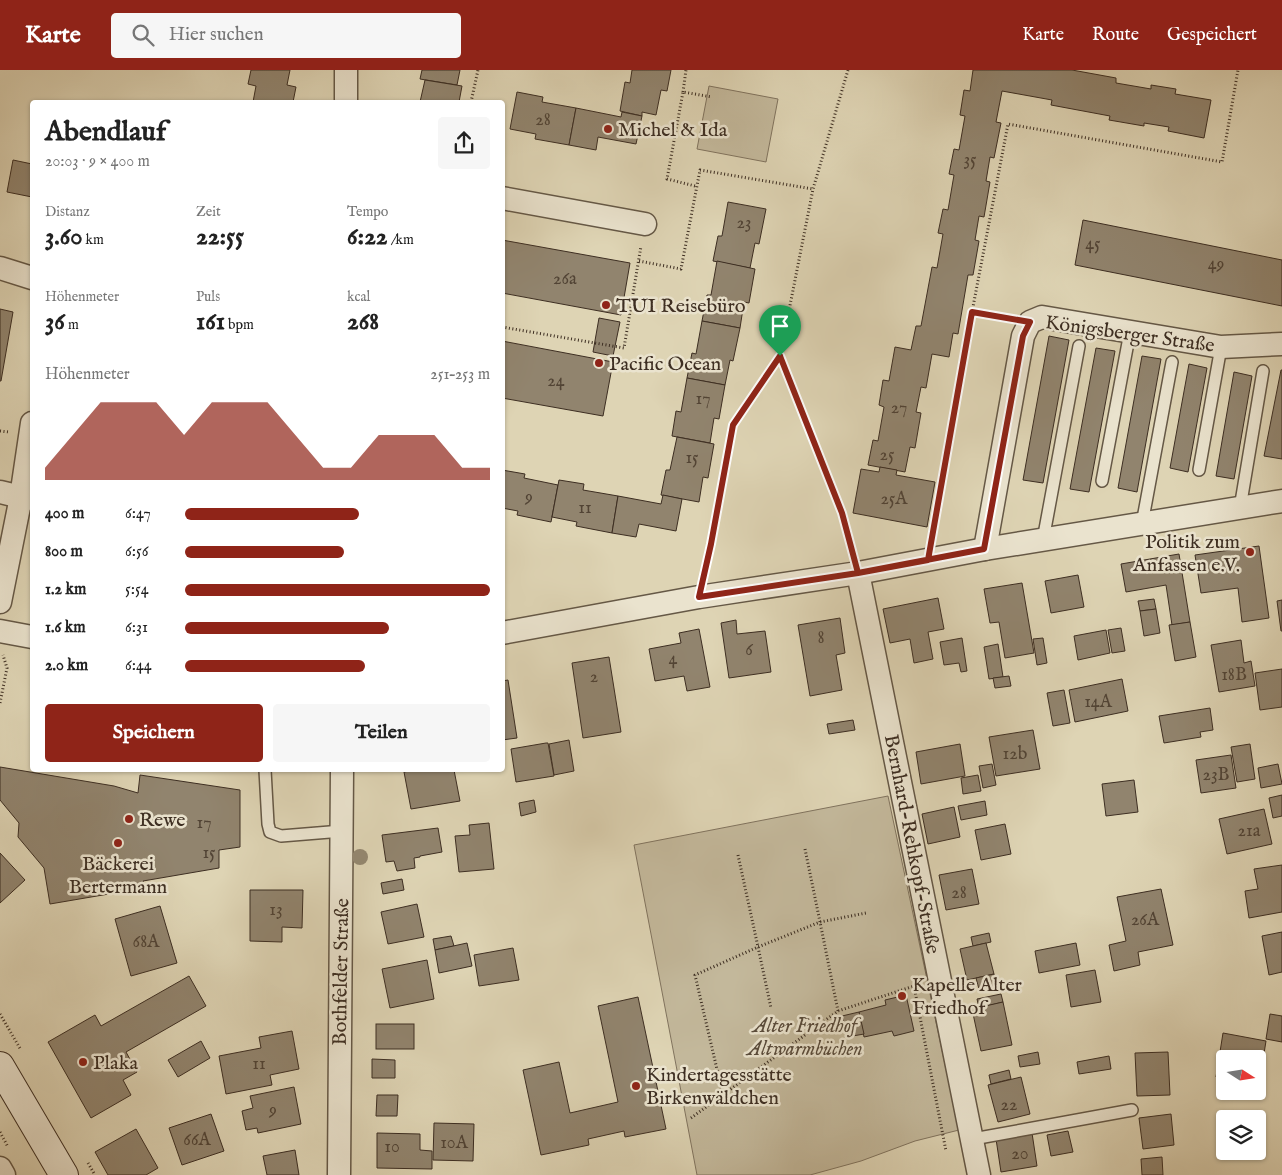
<!DOCTYPE html>
<html lang="de">
<meta charset="utf-8">
<style>
body{margin:0;font-family:"IM FELL English",serif;background:#f6f6f6;color:#222;height:100vh;display:flex;flex-direction:column;font-size:19px;white-space:nowrap}
*{box-sizing:border-box;margin:0}
p{font-size:16px;color:#767676}
.icon{flex:none;width:28px;height:28px;fill:none;stroke:currentColor;stroke-width:2;stroke-linecap:round;stroke-linejoin:round}
.map{position:relative;flex:1;overflow:hidden}
.panel{position:absolute;left:30px;top:30px;width:475px;height:672px;display:flex;flex-direction:column;background:#fff;border-radius:5px;box-shadow:0 1px 4px #0004}
.panel>*{flex:none}
.needle{width:32px;rotate:102deg}
.buttons{position:absolute;left:1216px;top:980px;display:grid;gap:10px}
.buttons a{display:grid;place-items:center;width:50px;height:50px;border-radius:5px;background:#fff;box-shadow:0 1px 4px #0004;font-size:25px}
.pin{position:absolute;display:grid;place-items:center;width:42px;height:42px;color:#fff;margin:-51px -21px;border-radius:50% 50% 50% 0;rotate:-45deg;box-shadow:0 0 5px #0007}
.pin .icon{rotate:45deg}
.round{display:grid;place-items:center;flex:none;width:52px;height:52px;border-radius:5px;background:#f6f6f6}
.headline{display:flex;align-items:center;justify-content:space-between;height:85px;padding:0 15px}
h1{font-size:28px;font-weight:700;line-height:38px}
.stats{display:grid;grid-template-columns:repeat(3,1fr);gap:8px;height:85px;padding:5px 15px}
.stats div{display:grid;align-content:center}
.stats b{font-size:25px;font-weight:700}
.stats small{font-size:14px;font-weight:400}
.stats p{font-size:14px}
.chart{height:140px;padding:10px 15px}
.chart p{display:flex;justify-content:space-between}
.chart svg{width:100%;height:90px;margin-top:5px;fill:#8f2418;opacity:.7}
.cta{display:flex;gap:10px;margin-top:auto;padding:10px 15px}
.cta a{flex:1;height:58px;border-radius:5px;background:#8f2418;color:#fff;font-size:20px;font-weight:700;line-height:58px;text-align:center}
.cta a+a{background:#f6f6f6;color:#222}
ul{padding:0 15px;list-style:none;font-size:16px}
li{display:grid;grid-template-columns:80px 60px 1fr;align-items:center;height:38px}
li i{height:12px;border-radius:6px;background:#8f2418}
header{display:flex;align-items:center;gap:30px;box-sizing:border-box;height:70px;padding:0 25px;background:#8f2418;color:#fff}
header strong{font-size:24px}
nav{display:flex;gap:28px;margin-inline-start:auto;font-size:18px}
.search{width:350px;height:45px;background:#f6f6f6;display:flex;align-items:center;gap:12px;box-sizing:border-box;padding:0 18px;border-radius:5px;color:#767676;font-size:19px}
.map>svg:first-child{display:block}
.green{fill:#c3b89b;stroke:#80735e}
.building{fill:#91846e;stroke:#3d2e22}
.lines{fill:none;stroke-linecap:round;stroke-linejoin:round}
.service-casing{stroke:#655846;stroke-width:14}
.minor-casing{stroke:#655846;stroke-width:25}
.secondary-casing{stroke:#3d2e22;stroke-width:30}
.path{stroke:#3d2e22;stroke-width:3;stroke-dasharray:1 2.5;stroke-linecap:butt}
.service{stroke:#eae3ce;stroke-width:11}
.minor{stroke:#eae3ce;stroke-width:22}
.secondary{stroke:#eae3ce;stroke-width:28}
.tree{fill:#948871}
.route-casing{stroke:#fff;stroke-width:10}
.route{stroke:#8f2418;stroke-width:6}
.poi-dot{fill:#8f2418;stroke:#eae3ce;stroke-width:2}
.labels{text-anchor:middle;stroke-width:5;stroke-linejoin:round;paint-order:stroke}
.number-label{font-size:18px;fill:#524435}
.poi-label{font-size:20px;fill:#3d2e22;stroke:#eae3ce;text-anchor:start}
.street-label{font-size:20px;fill:#3d2e22;stroke:#eae3ce}
.park-label{font-size:20px;font-style:italic;fill:#584a3a;stroke:#eae3ce}
</style>
<header>
<strong>Karte</strong>
<div class="search"><svg class="icon" aria-label="search" viewBox="0 0 24 24"><circle cx="10" cy="10" r="6"/><path d="M15 15l6 6"/></svg>Hier suchen</div>
<nav><a>Karte</a><a>Route</a><a>Gespeichert</a></nav>
</header>
<div class="map">
<svg width="1282" height="1105" viewBox="0 0 1282 1105">
<rect width="100%" height="100%" fill="#ded4b4"/>
<filter id="stains"><feTurbulence type="fractalNoise" baseFrequency=".004" numOctaves="4"/><feColorMatrix values="0 0 0 0 .2 0 0 0 0 .09 0 0 0 0 .02 0 0 0 .5 -.17"/></filter>
<radialGradient id="worn" r=".72"><stop offset=".6" stop-color="#630" stop-opacity="0"/><stop offset="1" stop-color="#630" stop-opacity=".3"/></radialGradient>
<g class="green">
<path d="M709 16 778 29 766 92 697 79Z"/>
<path d="M888 726 959 1060 915 1071 861 1091 810 1105H697L634 775Z"/>
</g>
<g class="building">
<path d="M251 0H290L287 15 296 17 293 32H253L256 16 248 14Z"/>
<path d="M422 0H460L457 15 420 9Z"/>
<path d="M632 0H671L667 21 661 20 656 45 642 42V46L620 41 625 12 630 13Z"/>
<path d="M973 0H1072L1116 8V13L1151 19V15L1176 19 1175 24 1211 30 1204 68 1168 61 1169 57 1144 53V56L1109 50 1110 46 1051 35 1052 30 1002 21 996 52 1001 53 994 88 990 87 986 111 990 112 984 147 979 146 975 170 979 171 973 205H968L958 264 953 263 949 287 932 284 926 318 921 317 916 342 921 343 915 378 910 377 905 402 868 395 873 370 878 371 884 337 879 335 883 310 889 311 895 277 911 280 916 256H921L932 197 937 198 943 164 938 163 943 139 948 140 954 105 949 104 954 79 959 80 965 46 960 45 964 20 970 21Z"/>
<path d="M425 10 462 16 459 32H420Z"/>
<path d="M517 22 543 27 542 32 576 38 569 75 535 69 536 64 510 59Z"/>
<path d="M576 38 621 47 622 42 642 46 636 74 598 67 596 80 569 75Z"/>
<path d="M13 90 32 94V127L7 122Z"/>
<path d="M728 132 766 139 759 174 755 173 750 198 713 191 718 166H722Z"/>
<path d="M1083 150 1282 190V236L1075 195Z"/>
<path d="M502 170 630 193 621 245 502 223Z"/>
<path d="M717 191 755 199 749 233 744 232 740 258 702 251 707 225H711Z"/>
<path d="M0 239 13 242 1 311H0Z"/>
<path d="M599 248 620 252 613 286 593 282Z"/>
<path d="M702 251 740 258 733 291 730 290 725 315 687 308 692 283 696 284Z"/>
<path d="M1049 266 1069 270 1043 413 1023 410Z"/>
<path d="M502 271 613 292 603 346 502 328Z"/>
<path d="M1096 278 1115 281 1089 422 1070 419Z"/>
<path d="M1142 286 1161 289 1137 422 1118 418Z"/>
<path d="M1189 294 1207 298 1188 402 1170 398Z"/>
<path d="M1281 300H1282V389L1264 386Z"/>
<path d="M1234 302 1252 306 1234 409 1216 406Z"/>
<path d="M687 308 725 315 719 349 714 348 710 373 672 366 676 341 681 342Z"/>
<path d="M677 367 714 374 708 408 703 407 699 432 661 425 666 400H670Z"/>
<path d="M880 397 897 400 896 405 935 412 927 457 853 443 861 399 879 402Z"/>
<path d="M502 400 525 404 524 408 558 415 551 452 517 445 518 441 502 438Z"/>
<path d="M559 410 584 414 583 420 618 426 612 463 576 456 577 452 552 447Z"/>
<path d="M663 425 682 429 676 461 639 454 636 467 612 463 618 426 661 434Z"/>
<path d="M1259 476 1269 548 1242 552 1238 518 1201 523 1195 485Z"/>
<path d="M1179 484 1190 552 1172 555 1166 515 1126 522 1121 494Z"/>
<path d="M1078 505 1084 537 1051 543 1045 511Z"/>
<path d="M1022 513 1034 583 1005 588 999 552 990 553 984 519Z"/>
<path d="M938 528 944 559 928 562 933 589 914 593 910 569 890 573 883 539Z"/>
<path d="M1154 529 1156 539 1140 541 1138 531Z"/>
<path d="M1282 530V561H1281L1277 531Z"/>
<path d="M1156 539 1160 563 1144 566 1140 541Z"/>
<path d="M840 548 845 583 836 585 842 620 810 626 798 555Z"/>
<path d="M736 550 737 564 765 561 771 602 729 608 721 553Z"/>
<path d="M1190 552 1196 587 1175 591 1169 555Z"/>
<path d="M1121 558 1125 581 1112 583 1108 560Z"/>
<path d="M699 559 710 617 687 621 684 606 655 611 649 579 681 573 679 563Z"/>
<path d="M1106 560 1110 583 1078 590 1074 566Z"/>
<path d="M962 568 967 601 961 602 959 593 944 595 940 572Z"/>
<path d="M1043 568 1047 593 1037 595 1033 569Z"/>
<path d="M1241 570 1244 593 1251 591 1255 616 1219 622 1211 575Z"/>
<path d="M998 574 1003 607 989 609 984 577Z"/>
<path d="M609 587 621 662 583 668 572 593Z"/>
<path d="M1282 599V637L1260 640 1255 603Z"/>
<path d="M1009 606 1011 616 995 618 993 608Z"/>
<path d="M1122 609 1128 641 1075 652 1069 620Z"/>
<path d="M508 610 517 668 502 670V611Z"/>
<path d="M1064 620 1070 653 1053 656 1047 623Z"/>
<path d="M1210 638 1213 660 1200 662 1201 667 1164 673 1159 646Z"/>
<path d="M853 650 855 660 829 664 827 654Z"/>
<path d="M1033 660 1040 699 996 706 989 667Z"/>
<path d="M569 670 574 701 554 705 549 674Z"/>
<path d="M546 673H548L554 706 516 712 511 679Z"/>
<path d="M960 674 965 706 921 714 916 682Z"/>
<path d="M1250 674 1255 709 1237 712 1231 677Z"/>
<path d="M1231 685 1236 718 1201 723 1196 690Z"/>
<path d="M992 694 996 715 983 718 979 696Z"/>
<path d="M1278 694 1282 714 1261 718 1258 698Z"/>
<path d="M0 697 114 716 138 723 140 705 240 720V777L219 780V798L143 811 144 818 50 834 44 798 18 767 19 753 0 730Z"/>
<path d="M415 700H454L460 731 411 739 404 702Z"/>
<path d="M978 705 981 721 963 724 961 708Z"/>
<path d="M1134 710 1138 742 1106 746 1102 714Z"/>
<path d="M1282 725V746L1273 748 1269 728Z"/>
<path d="M534 730 536 742 521 746 519 733Z"/>
<path d="M985 731 987 745 961 750 958 736Z"/>
<path d="M954 737 960 767 928 774 922 744Z"/>
<path d="M1264 739 1272 774 1227 784 1219 749Z"/>
<path d="M489 753 494 799 459 802 455 766 470 765 469 755Z"/>
<path d="M1005 754 1011 784 981 790 975 760Z"/>
<path d="M438 758 442 782 420 786V787L414 788 415 798 397 801 394 791 386 792 382 765Z"/>
<path d="M0 783 25 810 0 833Z"/>
<path d="M1282 795V842L1249 848 1245 821 1258 819 1254 799Z"/>
<path d="M972 799 979 834 946 840 939 805Z"/>
<path d="M402 809 404 820 383 824 381 813Z"/>
<path d="M1161 819 1173 875 1138 882 1140 895 1114 901 1109 875 1126 871 1117 827Z"/>
<path d="M250 820H303L302 858 282 857V872L250 871Z"/>
<path d="M417 834 424 867 388 874 381 842Z"/>
<path d="M160 836 177 893 131 906 115 849Z"/>
<path d="M1282 862V902L1269 905 1262 866Z"/>
<path d="M989 863 991 872 973 876 971 867Z"/>
<path d="M451 866 454 876 435 880 433 869Z"/>
<path d="M467 873 472 896 439 903 435 880Z"/>
<path d="M986 873 994 904 967 910 960 879Z"/>
<path d="M1076 873 1080 895 1039 903 1035 881Z"/>
<path d="M513 878 519 910 479 916 474 885Z"/>
<path d="M427 890 434 929 390 938 382 899Z"/>
<path d="M1095 900 1101 932 1071 937 1066 905Z"/>
<path d="M994 904 996 915 979 919 976 908Z"/>
<path d="M189 906 206 936 126 982 137 1002 123 1010 131 1025 91 1048 48 972 95 945 101 956Z"/>
<path d="M1001 924 1003 932 979 938 977 929Z"/>
<path d="M906 925 914 961 894 966 892 961 864 967 859 942 886 935 885 930Z"/>
<path d="M638 927 666 1059 625 1067 624 1061 588 1069 589 1075 541 1085 523 1000 559 992 570 1043 618 1032 598 936Z"/>
<path d="M1003 932 1012 975 981 981 972 939Z"/>
<path d="M859 942 864 964 847 967 842 946Z"/>
<path d="M1270 944 1282 946V972L1266 969Z"/>
<rect x="376" y="954" width="38" height="25"/>
<path d="M292 961 299 999 270 1005 272 1015 226 1024 219 986 261 978 259 967Z"/>
<path d="M1223 963 1266 971 1259 1015 1258 989H1225V1009L1216 1007Z"/>
<path d="M201 971 210 988 178 1007 168 990Z"/>
<path d="M1038 982 1040 994 1020 997 1018 986Z"/>
<path d="M1168 982 1170 1025 1137 1026 1135 983Z"/>
<path d="M1109 986 1111 999 1079 1004 1077 992Z"/>
<path d="M372 989 395 990V1008H372Z"/>
<path d="M1009 1000 1011 1009 991 1014 989 1005Z"/>
<path d="M1021 1007 1030 1044 998 1052 988 1015Z"/>
<path d="M294 1017 301 1054 258 1063 257 1058 246 1060 242 1041 253 1038 250 1026Z"/>
<path d="M377 1025H398L397 1046H376Z"/>
<path d="M211 1044 224 1081 182 1095 169 1058Z"/>
<path d="M1171 1044 1174 1075 1143 1079 1139 1048Z"/>
<path d="M434 1053 474 1054 473 1091 433 1090Z"/>
<path d="M136 1059 158 1098 146 1105H108L95 1082Z"/>
<path d="M1068 1061 1073 1082 1051 1086 1047 1065Z"/>
<path d="M377 1063 420 1064V1080L432 1081V1099L377 1098Z"/>
<path d="M1032 1063 1037 1096 1001 1102 996 1069Z"/>
<path d="M295 1080 299 1105H267L263 1086Z"/>
<path d="M1162 1087 1163 1105H1142L1141 1089Z"/>
</g>
<g class="lines">
<defs>
<g id="service">
<path d="M1199 400 1221 277"/>
<path d="M1102 411 1130 262"/>
<path d="M1240 438 1263 301"/>
<path d="M1142 454 1172 292"/>
<path d="M1043 470 1079 276"/>
<path d="M265 700 268 754 270 762 281 766 342 761"/>
<path d="M973 1069 1132 1040"/>
</g>
<g id="minor">
<path d="M346 32V0"/>
<path d="M502 128 645 154"/>
<path d="M0 198 32 208"/>
<path d="M0 422 21 427 32 353"/>
<path d="M985 479 1023 266 1030 252 1042 247 1221 277 1282 274"/>
<path d="M858 503 979 1105"/>
<path d="M0 532 21 427 32 429"/>
<path d="M0 561 32 567"/>
<path d="M502 563 699 527 858 503 985 479 1282 431"/>
<path d="M0 1098 4 1105"/>
<path d="M339 1105 342 700"/>
</g>
<path id="secondary" d="M0 996 64 1105"/>
</defs>
<use href="#service" class="service-casing"/>
<use href="#minor" class="minor-casing"/>
<use href="#secondary" class="secondary-casing"/>
<g class="path">
<path d="M683 22 686 0"/>
<path d="M471 32 478 0"/>
<path d="M695 116 667 109 683 22 712 27"/>
<path d="M639 191 681 199 700 100 813 119"/>
<path d="M972 242 1008 248"/>
<path d="M502 257 624 278 641 176"/>
<path d="M780 286 842 443 852 481"/>
<path d="M0 361 9 362"/>
<path d="M932 466 972 242 1008 54 1222 92 1238 0"/>
<path d="M704 504 733 355 780 286 813 119 848 0"/>
<path d="M0 633 7 598 3 585"/>
<path d="M738 785 758 877 820 852 805 779"/>
<path d="M838 941 820 852 866 843"/>
<path d="M0 944 21 980"/>
<path d="M723 1025 695 905 758 877 771 938"/>
<path d="M691 1048 838 941 914 916 946 1081"/>
<path d="M0 1062 8 1077"/>
<path d="M88 1093 95 1105"/>
</g>
<use href="#service" class="service"/>
<use href="#minor" class="minor"/>
<use href="#secondary" class="secondary"/>
</g>
<circle class="tree" cx="360" cy="787" r="8"/>
<g class="lines">
<defs>
<path id="route" d="M780 286 842 443 858 503 984 479 1023 266 1030 252 972 242 928 490 858 503 699 527 711 474 733 355 780 286"/>
</defs>
<use href="#route" class="route-casing"/>
<use href="#route" class="route"/>
</g>
<g class="poi-dot">
<circle cx="608" cy="59" r="5"/>
<circle cx="606" cy="235" r="5"/>
<circle cx="599" cy="293" r="5"/>
<circle cx="1250" cy="482" r="5"/>
<circle cx="129" cy="749" r="5"/>
<circle cx="118" cy="773" r="5"/>
<circle cx="902" cy="926" r="5"/>
<circle cx="83" cy="992" r="5"/>
<circle cx="636" cy="1016" r="5"/>
</g>
<g class="labels">
<g class="number-label">
<text x="543" y="55">28</text>
<text x="970" y="95">35</text>
<text x="744" y="158">23</text>
<text x="1093" y="179">45</text>
<text x="1216" y="199">49</text>
<text x="565" y="214">26a</text>
<text x="556" y="316">24</text>
<text x="703" y="334">17</text>
<text x="899" y="343">27</text>
<text x="887" y="390">25</text>
<text x="692" y="393">15</text>
<text x="529" y="432">9</text>
<text x="894" y="434">25A</text>
<text x="585" y="443">11</text>
<text x="821" y="573">8</text>
<text x="749" y="585">6</text>
<text x="673" y="594">4</text>
<text x="1234" y="610">18B</text>
<text x="594" y="612">2</text>
<text x="1098" y="637">14A</text>
<text x="1015" y="689">12b</text>
<text x="1216" y="710">23B</text>
<text x="204" y="758">17</text>
<text x="1249" y="766">21a</text>
<text x="209" y="788">15</text>
<text x="959" y="828">28</text>
<text x="276" y="845">13</text>
<text x="1145" y="855">26A</text>
<text x="146" y="877">68A</text>
<text x="259" y="999">11</text>
<text x="1009" y="1040">22</text>
<text x="273" y="1045">9</text>
<text x="197" y="1075">66A</text>
<text x="454" y="1078">10A</text>
<text x="392" y="1082">10</text>
<text x="1020" y="1089">20</text>
</g>
<g class="poi-label">
<text x="618" y="66">Michel &amp; Ida</text>
<text x="616" y="242">TUI Reisebüro</text>
<text x="609" y="300">Pacific Ocean</text>
<text x="1240" y="478" text-anchor="end">Politik zum<tspan x="1240" dy="23">Anfassen e.V.</tspan></text>
<text x="139" y="756">Rewe</text>
<text x="118" y="800" text-anchor="middle">Bäckerei<tspan x="118" dy="23">Bertermann</tspan></text>
<text x="912" y="921">Kapelle Alter<tspan x="912" dy="23">Friedhof</tspan></text>
<text x="93" y="999">Plaka</text>
<text x="646" y="1011">Kindertagesstätte<tspan x="646" dy="23">Birkenwäldchen</tspan></text>
</g>
<g class="street-label">
<text transform="translate(1130 263) rotate(8)" y="7">Königsberger Straße</text>
<text transform="translate(913 774) rotate(79)" y="7">Bernhard-Rehkopf-Straße</text>
<text transform="translate(340 902) rotate(-89)" y="7">Bothfelder Straße</text>
</g>
<g class="park-label">
<text x="805" y="962">Alter Friedhof<tspan x="805" dy="23">Altwarmbüchen</tspan></text>
</g>
</g>
<rect width="100%" height="100%" filter="url(#stains)"/>
<rect width="100%" height="100%" fill="url(#worn)"/>
</svg>
<div class="buttons">
<a><svg class="needle" viewBox="-14 -14 28 28"><path d="M0-13l5 13h-10z" fill="#e53935"/><path d="M0 13l5-13h-10z" fill="#767676"/></svg></a>
<a><svg class="icon" aria-label="layers" viewBox="0 0 24 24"><path d="M12 4l9 5-9 5-9-5zM3 14l9 5 9-5"/></svg></a>
</div>
<div class="pin" style="left:780px;top:286px;background:#1e9e55"><svg class="icon" aria-label="arrive" viewBox="0 0 24 24"><path d="M6 21V4h12l-3 4 3 4H6"/></svg></div>
<section class="panel">
<div class="headline"><div><h1>Abendlauf</h1><p>20:03 · 9 × 400 m</p></div><a class="round"><svg class="icon" aria-label="share" viewBox="0 0 24 24"><path d="M12 15V3M7 8l5-5 5 5M5 13v7h14v-7"/></svg></a></div>
<div class="stats">
<div><p>Distanz</p><b>3.60<small> km</small></b></div>
<div><p>Zeit</p><b>22:55</b></div>
<div><p>Tempo</p><b>6:22<small> /km</small></b></div>
</div>
<div class="stats">
<div><p>Höhenmeter</p><b>36<small> m</small></b></div>
<div><p>Puls</p><b>161<small> bpm</small></b></div>
<div><p>kcal</p><b>268</b></div>
</div>
<div class="chart"><p><span>Höhenmeter</span>251–253 m</p>
<svg viewBox="0 0 160 44" preserveAspectRatio="none"><path d="M0 44V38L10 22L20 6L30 6L40 6L50 22L60 6L70 6L80 6L90 22L100 38L110 38L120 22L130 22L140 22L150 38L160 38V44z"/></svg>
</div>
<ul>
<li><b>400 m</b>6:47<i style="width:57%"></i></li>
<li><b>800 m</b>6:56<i style="width:52%"></i></li>
<li><b>1.2 km</b>5:54<i style="width:100%"></i></li>
<li><b>1.6 km</b>6:31<i style="width:67%"></i></li>
<li><b>2.0 km</b>6:44<i style="width:59%"></i></li>
</ul>
<div class="cta"><a>Speichern</a><a>Teilen</a></div>
</section>
</div>
